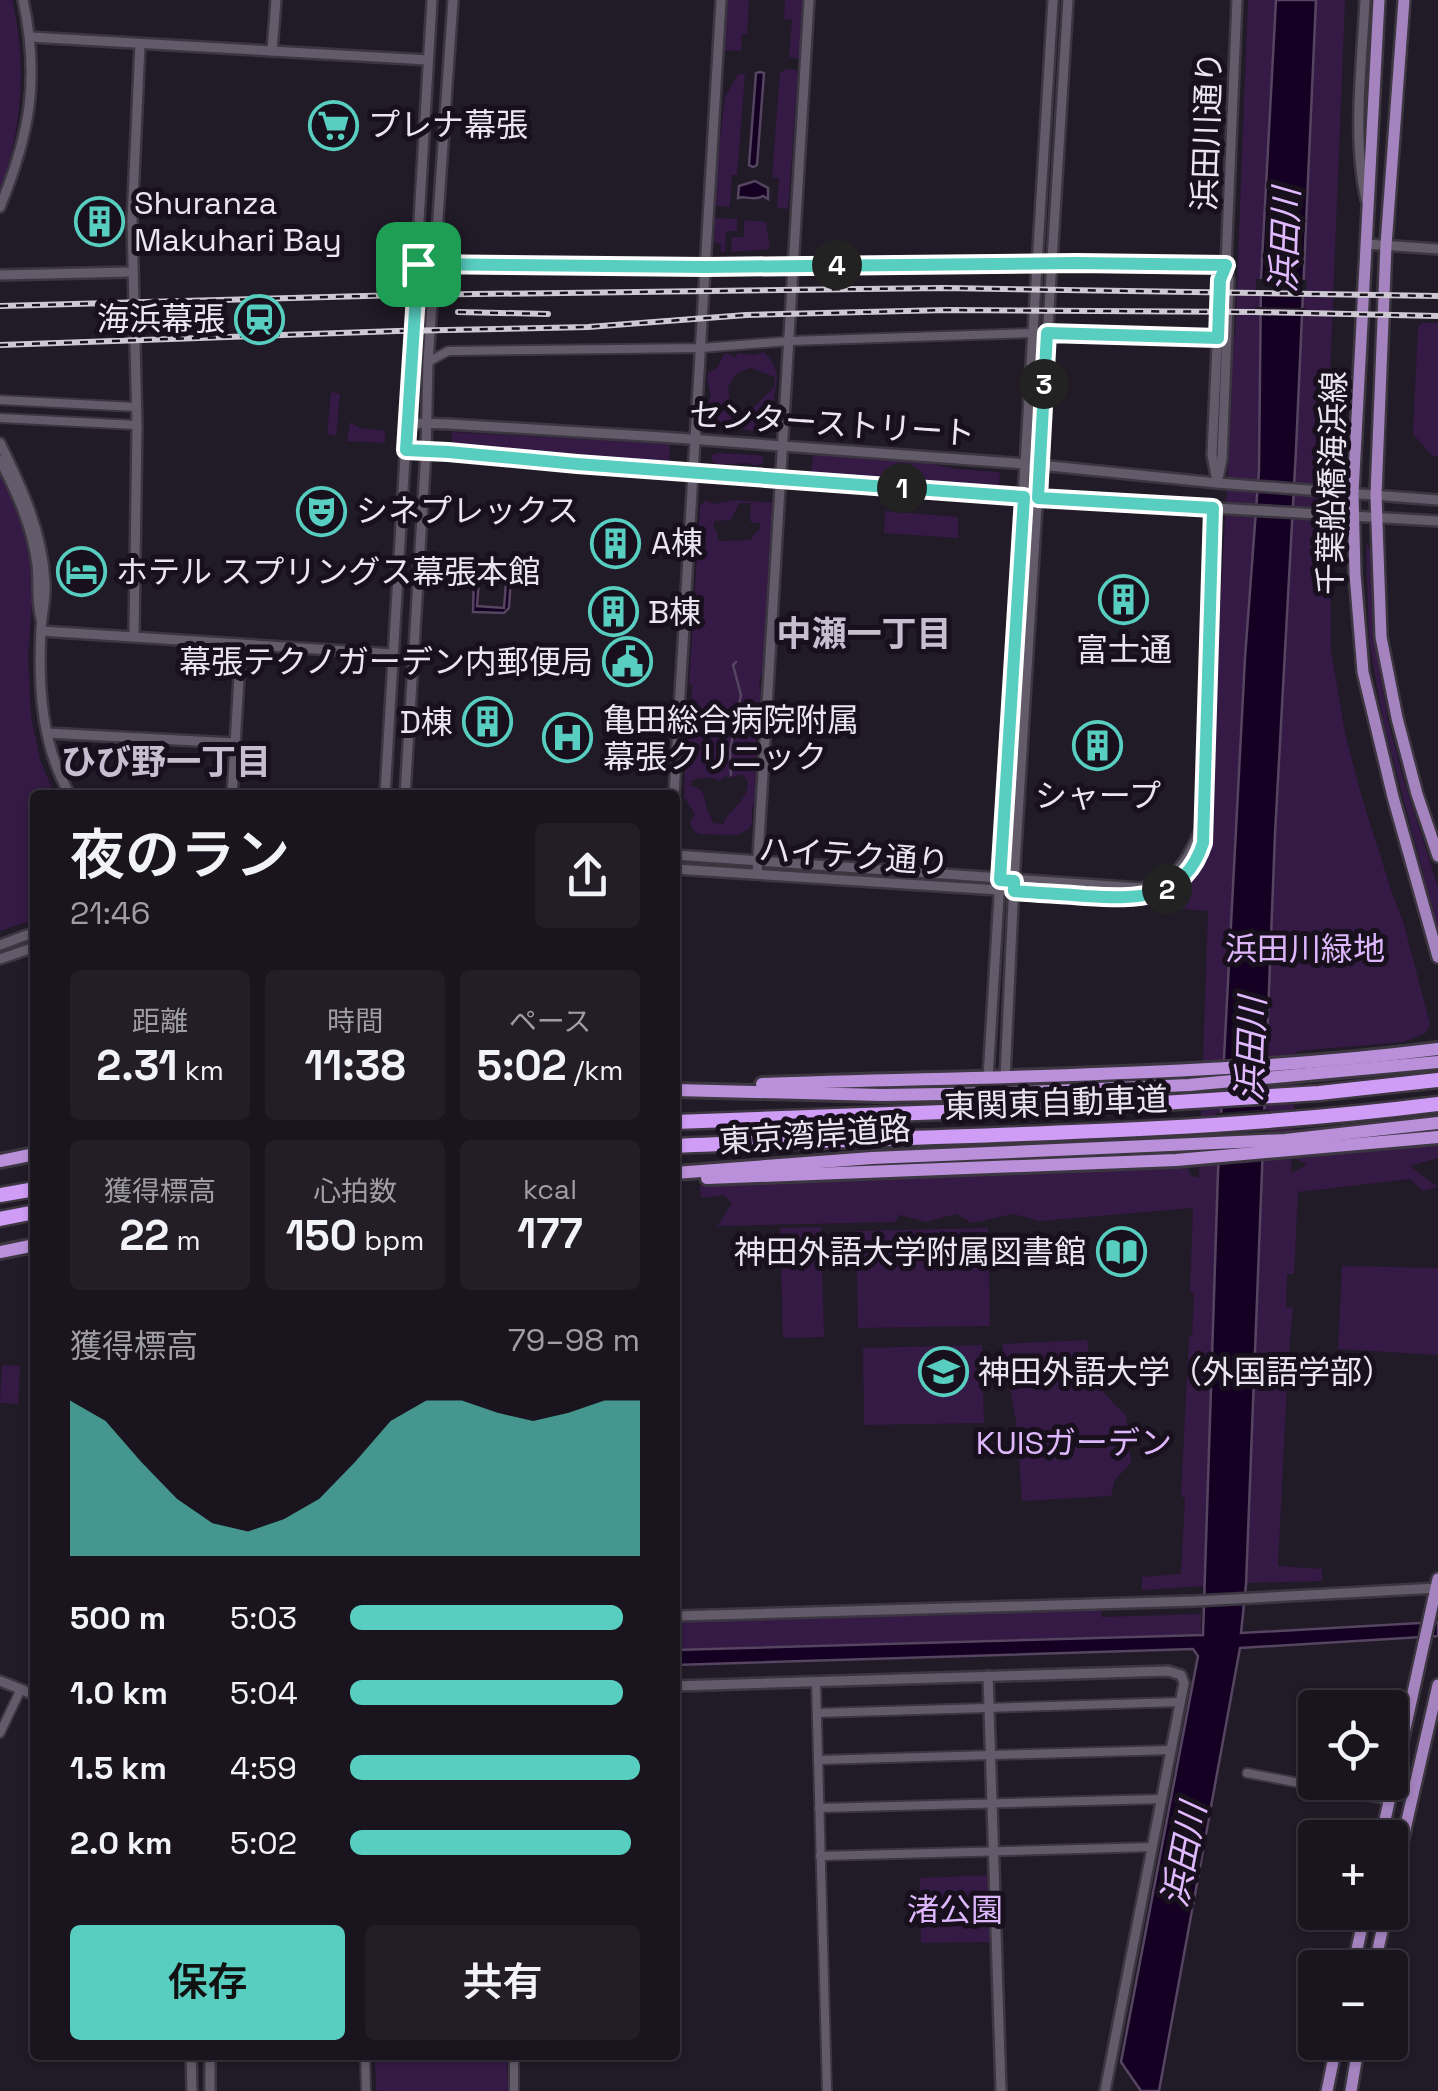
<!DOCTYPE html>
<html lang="ja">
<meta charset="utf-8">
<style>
body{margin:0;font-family:"Space Grotesk","Noto Sans JP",sans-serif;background:#221d26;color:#f1f3f6;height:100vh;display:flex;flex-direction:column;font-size:38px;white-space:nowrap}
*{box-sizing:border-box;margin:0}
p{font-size:32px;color:#9f9ea4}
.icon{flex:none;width:55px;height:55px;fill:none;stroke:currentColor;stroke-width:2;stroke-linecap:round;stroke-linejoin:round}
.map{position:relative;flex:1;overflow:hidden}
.panel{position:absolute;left:30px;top:790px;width:650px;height:1270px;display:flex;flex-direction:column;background:#19141d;border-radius:10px;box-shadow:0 2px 8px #0004,0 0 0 2px #37333b}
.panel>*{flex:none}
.tools{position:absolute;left:1298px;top:1690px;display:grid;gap:20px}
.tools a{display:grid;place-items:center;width:110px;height:110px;border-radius:10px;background:#19141d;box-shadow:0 2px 8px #0004,0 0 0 2px #37333b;font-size:50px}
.pin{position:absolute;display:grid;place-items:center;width:85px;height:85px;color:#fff;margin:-42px;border-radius:20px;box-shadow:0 5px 15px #0006}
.km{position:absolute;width:50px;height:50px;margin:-25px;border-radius:50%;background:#222;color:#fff;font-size:28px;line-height:50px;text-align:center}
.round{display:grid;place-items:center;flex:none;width:105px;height:105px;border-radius:10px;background:#221d26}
.headline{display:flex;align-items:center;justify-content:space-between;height:170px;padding:0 40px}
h1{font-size:55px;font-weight:600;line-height:75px}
.figures{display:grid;grid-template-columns:repeat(3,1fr);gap:15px;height:170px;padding:10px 40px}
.figures div{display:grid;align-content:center;border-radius:10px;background:#221d26;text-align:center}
.figures b{font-size:42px;font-weight:600}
.figures small{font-size:28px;font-weight:400}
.figures p{font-size:28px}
.chart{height:280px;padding:20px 40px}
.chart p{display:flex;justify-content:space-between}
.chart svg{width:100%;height:180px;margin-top:10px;fill:#58cec0;opacity:.7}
.cta{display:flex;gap:20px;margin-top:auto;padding:20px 40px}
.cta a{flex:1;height:115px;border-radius:10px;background:#58cec0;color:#111;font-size:40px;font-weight:600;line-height:115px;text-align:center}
.cta a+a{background:#221d26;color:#f1f3f6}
ul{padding:0 40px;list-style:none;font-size:32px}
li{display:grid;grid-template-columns:160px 120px 1fr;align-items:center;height:75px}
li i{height:25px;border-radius:12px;background:#58cec0}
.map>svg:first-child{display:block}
.green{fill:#341a45;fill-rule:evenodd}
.water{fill:#150023;stroke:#554560;stroke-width:2.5;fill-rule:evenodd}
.pier{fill:#211a27}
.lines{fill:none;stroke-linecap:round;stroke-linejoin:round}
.stream{stroke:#554560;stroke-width:2.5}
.minor-casing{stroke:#3c3640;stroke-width:12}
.tertiary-casing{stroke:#3c3640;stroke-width:14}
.primary-casing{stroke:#3c3640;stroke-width:16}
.trunk-casing{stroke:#3c3640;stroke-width:18}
.motorway-casing{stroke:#3c3640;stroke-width:19}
.minor{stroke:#645b6a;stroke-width:8}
.tertiary{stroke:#645b6a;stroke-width:9}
.primary{stroke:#a583be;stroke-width:11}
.trunk{stroke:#ba90da;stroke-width:12}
.motorway{stroke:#d09df6;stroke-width:14}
.rail-casing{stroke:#cdc8d2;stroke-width:6}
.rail{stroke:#18111d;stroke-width:2.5;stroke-dasharray:8;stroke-linecap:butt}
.route-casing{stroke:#fff;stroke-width:20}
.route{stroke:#58cec0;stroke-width:12}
.labels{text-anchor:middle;stroke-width:10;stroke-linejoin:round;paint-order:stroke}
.poi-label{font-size:32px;fill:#eae5ee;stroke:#18111d;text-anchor:start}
.street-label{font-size:32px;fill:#eae5ee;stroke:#18111d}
.park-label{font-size:32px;fill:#ddb6fc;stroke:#18111d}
.water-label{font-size:35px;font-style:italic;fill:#e0b9ff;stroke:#18111d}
.neighbourhood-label{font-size:35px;font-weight:bold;fill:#c7becf;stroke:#18111d}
</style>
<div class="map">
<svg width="1438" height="2091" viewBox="0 0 1438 2091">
<rect width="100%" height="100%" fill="#211a27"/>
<g class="green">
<path d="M0 0H12L13 3C27 64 22 131 0 190Z"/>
<path d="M728 0H749L747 34H742L741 51 724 50Z"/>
<path d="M785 0H803L800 59 789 57 792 20 784 19Z"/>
<path d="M1248 0H1345L1328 426 1325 470 1324 534 1330 548 1331 650 1345 733 1362 798 1393 896 1403 921 1430 1024 1426 1033 1404 1042 1297 1051 1291 1173 1307 1165 1293 1157 1438 1144V1158L1410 1166 1438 1187 1423 1191 1410 1179 1298 1192 1294 1274H1287L1286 1308 1293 1307 1288 1363 1278 1566 1322 1569V1581L1249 1583 1142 1590V1577L1181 1574 1185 1499 1181 1496 1189 1337 1192 1336 1194 1294 1190 1292 1193 1208 1040 1221 1013 1214 972 1223 956 1214 927 1222 899 1215 895 1222 717 1226 732 1204 724 1195 701 1198 700 1185 1187 1164 1190 1175 1199 1178 1208 911 1140 906C1177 895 1200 881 1211 842 1215 740 1218 638 1224 536 1228 469 1233 404 1232 337L1235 338Z"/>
<path d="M785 69 798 70 788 209 777 208 779 178 772 177 780 72H784Z"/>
<path d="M738 74H745L737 175H732L730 207 712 206 725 97Z"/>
<path d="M715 218 737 219V231H726L725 252H721V244L714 243Z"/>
<path d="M744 220 766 222 770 249 731 252 732 237H744Z"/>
<path d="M1423 323H1438V456H1432L1413 434 1418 326Z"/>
<path d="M764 352C786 376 773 381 774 406L769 410 763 427 753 431 722 426 706 409 711 395 707 380 708 373 718 367 723 355 727 353 735 357 739 353 754 355ZM751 368 775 377V386L744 417 742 423H733L728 387 737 373Z"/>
<path d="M331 392 340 394 336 436 327 434Z"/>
<path d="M350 422 359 428 385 431V443L347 441Z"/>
<path d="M452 432 670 444 669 464 452 443Z"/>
<path d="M718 453 759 455 763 457V463L756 466 747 463 716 465 712 461V455Z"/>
<path d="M813 455 922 462 956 469 1000 472 999 489 811 475Z"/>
<path d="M0 470 15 503 29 553 33 589 28 657 31 716 40 760 55 795H35V919L0 931Z"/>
<path d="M706 500 713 504 734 500 773 503 765 661 759 682 763 701 756 727V796L752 810V824L749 829 737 835 699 834 693 830 690 822 695 814 684 797 687 712 695 711 691 694 693 685H689L700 506ZM739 503H751L750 520 752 523H760V529L753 535 752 540 718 541 717 531 713 527 715 521 731 520ZM742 774 748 781C748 802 731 807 723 824L713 823C712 819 710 815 708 811 703 798 707 789 691 786V781C703 777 708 776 720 781L725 776 730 778Z"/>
<path d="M885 511 958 517V538L884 533Z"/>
<path d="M1366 545H1368L1371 553 1374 633 1388 720 1403 778 1438 887V930L1383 721 1369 641Z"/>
<path d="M821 1227 824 1337 783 1338 780 1228Z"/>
<path d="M988 1228 990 1326 858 1328 856 1231Z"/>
<path d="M1342 1266 1438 1268V1355L1338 1349Z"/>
<path d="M1087 1340C1092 1378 1098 1390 1126 1415L1131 1463 1115 1480 1111 1496 1022 1501 1017 1427 1002 1344Z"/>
<path d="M982 1345 984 1423 864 1425 863 1348Z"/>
<path d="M2 1365 20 1366 18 1404 0 1403Z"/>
<path d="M1101 1608 1102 1617 1201 1614V1634L675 1649V1620Z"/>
<path d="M990 1875V1942L921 1943 920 1878Z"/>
<path d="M375 2055H507L508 2091H378L376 2089Z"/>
</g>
<g class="water">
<path d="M1276 0H1316L1296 450 1275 834 1246 1585 1241 1633 1438 1622V1636L1240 1648 1159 2091H1141L1121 2062 1198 1656 1193 1649 675 1665V1650L1203 1635 1218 1172 1245 658 1259 470 1261 279Z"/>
<path d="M760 72 764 73 757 165 753 167 749 165 756 73Z"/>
<path d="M755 181 768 188V199L763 196C753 202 747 195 738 198L739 186Z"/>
<path d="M474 575 511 576 509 608 504 613 473 612ZM479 580 506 582 504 608 477 606Z"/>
</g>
<g class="pier">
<path d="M1256 279 1307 280 1306 297 1256 296Z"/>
<path d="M1255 307 1306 308V316L1255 315Z"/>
<path d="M1269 1109 1268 1145 1214 1149 1215 1135 1251 1131 1215 1133 1216 1113Z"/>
</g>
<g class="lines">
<path class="stream" d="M731 775 730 750 741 695 733 665 736 662"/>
<defs>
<g id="minor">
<path d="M418 264 705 267 1076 263 1226 265"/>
<path d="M428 362 448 351 701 348 789 341 1032 333 1227 338"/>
<path d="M0 400 136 407"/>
<path d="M0 418 137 425"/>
<path d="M816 1682 827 2091"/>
<path d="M817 1713 1180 1702"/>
<path d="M0 1733 21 1689"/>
<path d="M818 1760 1170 1750"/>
<path d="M1247 1773 1389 1800"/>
<path d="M819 1808 1161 1799"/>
<path d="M820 1856 1152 1847"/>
<path d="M365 2055 366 2091"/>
<path d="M514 2055V2091"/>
</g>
<g id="tertiary">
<path d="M1365 0C1362 64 1352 138 1366 200"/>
<path d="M30 37 428 60"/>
<path d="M272 51 276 0"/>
<path d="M0 207C30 134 40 79 23 0"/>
<path d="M1366 244 1438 249"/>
<path d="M0 275 131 272"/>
<path d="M408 423 449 424 662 437 1040 465 1217 483 1438 500"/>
<path d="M0 443C22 488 42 531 45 582 46 599 42 613 41 629 38 685 41 745 70 795"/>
<path d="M406 450 447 451 577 464 1024 497 1438 521"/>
<path d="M0 460C17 493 32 526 37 564 39 582 36 601 41 619"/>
<path d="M1216 476 1212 455 1220 280 1225 268"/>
<path d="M1217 483 1222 459 1229 280 1226 265 1237 0"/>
<path d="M41 631 393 654"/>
<path d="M134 636 137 425 132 221 140 44"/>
<path d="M47 733 234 743"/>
<path d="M232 795 241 644"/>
<path d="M385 795 432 0"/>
<path d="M405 795 426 451 428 362 453 0"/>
<path d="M674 795 721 0"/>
<path d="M675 855 1141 888C1181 879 1186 860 1202 827"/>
<path d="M675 869 1091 896C1142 897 1185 900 1203 843L1213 508"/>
<path d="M757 874 809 0"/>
<path d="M0 945 35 932"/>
<path d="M0 959 35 947"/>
<path d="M988 1078 1053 0"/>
<path d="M1005 1078 1014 881 1068 0"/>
<path d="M675 1616 1196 1601 1438 1588"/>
<path d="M988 1676 1001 2091"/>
<path d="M0 1681 35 1695"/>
<path d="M675 1686 1168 1671 1181 1675 1184 1683 1105 2091"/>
<path d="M191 2055 192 2091"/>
<path d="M210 2091V2055"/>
</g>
<g id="primary">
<path d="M1379 0 1353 493 1355 574 1363 672 1393 797 1438 957"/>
<path d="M1404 0 1386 245 1376 495 1381 637 1397 718 1417 794 1438 856"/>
<path d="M1381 1838 1438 1579"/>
<path d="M1390 1895 1438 1685"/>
<path d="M1353 1968 1365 1912"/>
<path d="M1374 1968 1386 1912"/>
<path d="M1327 2091 1337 2042"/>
<path d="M1351 2091 1359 2042"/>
</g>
<g id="trunk">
<path d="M762 1084C987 1076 1214 1077 1438 1049"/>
<path d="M675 1090 882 1095 1004 1093 1189 1085 1438 1062"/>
<path d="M0 1161 35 1154"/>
<path d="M675 1173 872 1158 1285 1140 1438 1123"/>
<path d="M707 1178 1176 1160 1438 1137"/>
<path d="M0 1252 35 1245"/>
</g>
<g id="motorway">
<path d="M675 1122 1130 1105 1319 1093 1438 1080"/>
<path d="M675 1146C929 1135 1185 1136 1438 1104"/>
<path d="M0 1195 35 1189"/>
<path d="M0 1219 35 1212"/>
</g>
</defs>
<use href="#minor" class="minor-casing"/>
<use href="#tertiary" class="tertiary-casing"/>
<use href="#primary" class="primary-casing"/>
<use href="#trunk" class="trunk-casing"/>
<use href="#motorway" class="motorway-casing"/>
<use href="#minor" class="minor"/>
<use href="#tertiary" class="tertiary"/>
<use href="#primary" class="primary"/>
<use href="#trunk" class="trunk"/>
<use href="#motorway" class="motorway"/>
<defs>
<g id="rail">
<path d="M0 306 402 295 944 288 1438 296"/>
<path d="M458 312 548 314"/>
<path d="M0 345 397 331 588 327 746 315 947 310 1254 312 1438 316"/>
</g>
</defs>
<use href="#rail" class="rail-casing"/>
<use href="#rail" class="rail"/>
</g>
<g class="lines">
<defs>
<path id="route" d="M1076 263 1226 265 1220 280 1218 338 1047 333 1038 498 1213 508 1203 843C1184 901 1137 899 1085 896 1061 894 1037 893 1014 891V881L1000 880 1024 497 577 464 448 452 406 450 418 264 706 267Z"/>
</defs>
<use href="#route" class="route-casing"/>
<use href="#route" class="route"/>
</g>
<defs>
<symbol id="supermarket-ring" viewBox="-11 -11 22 22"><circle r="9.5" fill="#18111d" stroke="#58cec0" stroke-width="1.5"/><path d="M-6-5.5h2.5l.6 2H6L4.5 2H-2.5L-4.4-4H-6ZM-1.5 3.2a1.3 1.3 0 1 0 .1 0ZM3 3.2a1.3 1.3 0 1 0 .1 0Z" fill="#58cec0"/></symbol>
<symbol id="building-ring" viewBox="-11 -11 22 22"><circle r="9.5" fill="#18111d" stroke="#58cec0" stroke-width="1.5"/><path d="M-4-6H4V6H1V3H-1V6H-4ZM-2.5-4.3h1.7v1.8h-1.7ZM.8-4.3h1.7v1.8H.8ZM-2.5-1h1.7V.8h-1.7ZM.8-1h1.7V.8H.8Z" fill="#58cec0"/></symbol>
<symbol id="station-ring" viewBox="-11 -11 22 22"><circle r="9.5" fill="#18111d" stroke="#58cec0" stroke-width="1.5"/><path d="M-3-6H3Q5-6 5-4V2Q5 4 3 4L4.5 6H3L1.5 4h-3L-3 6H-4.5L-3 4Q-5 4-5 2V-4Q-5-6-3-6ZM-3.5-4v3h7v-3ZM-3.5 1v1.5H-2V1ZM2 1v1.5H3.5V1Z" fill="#58cec0"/></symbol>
<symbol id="theatre-ring" viewBox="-11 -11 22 22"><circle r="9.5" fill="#18111d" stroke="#58cec0" stroke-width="1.5"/><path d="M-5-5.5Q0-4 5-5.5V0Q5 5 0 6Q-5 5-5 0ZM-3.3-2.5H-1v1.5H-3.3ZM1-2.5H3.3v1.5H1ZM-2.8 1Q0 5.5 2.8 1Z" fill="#58cec0"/></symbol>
<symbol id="hotel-ring" viewBox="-11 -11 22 22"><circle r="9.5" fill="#18111d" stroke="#58cec0" stroke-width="1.5"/><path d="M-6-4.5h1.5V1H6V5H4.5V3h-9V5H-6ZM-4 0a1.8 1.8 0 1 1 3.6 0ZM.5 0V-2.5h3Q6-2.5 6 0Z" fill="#58cec0"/></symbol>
<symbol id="civic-ring" viewBox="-11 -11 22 22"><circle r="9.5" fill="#18111d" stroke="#58cec0" stroke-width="1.5"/><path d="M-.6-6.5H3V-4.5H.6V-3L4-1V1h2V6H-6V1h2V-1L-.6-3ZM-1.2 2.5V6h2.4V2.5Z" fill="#58cec0"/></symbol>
<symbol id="hospital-ring" viewBox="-11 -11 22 22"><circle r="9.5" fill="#18111d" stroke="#58cec0" stroke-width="1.5"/><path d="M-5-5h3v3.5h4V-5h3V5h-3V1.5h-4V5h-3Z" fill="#58cec0"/></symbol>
<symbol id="library-ring" viewBox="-11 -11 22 22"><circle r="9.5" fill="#18111d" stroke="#58cec0" stroke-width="1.5"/><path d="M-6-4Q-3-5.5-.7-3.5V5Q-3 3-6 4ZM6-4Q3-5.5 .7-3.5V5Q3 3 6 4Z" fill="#58cec0"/></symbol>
<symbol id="university-ring" viewBox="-11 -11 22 22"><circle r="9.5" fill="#18111d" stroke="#58cec0" stroke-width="1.5"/><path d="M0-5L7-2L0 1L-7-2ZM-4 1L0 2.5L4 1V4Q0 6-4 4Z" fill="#58cec0"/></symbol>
</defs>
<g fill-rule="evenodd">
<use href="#supermarket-ring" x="306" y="98" width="55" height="55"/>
<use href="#building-ring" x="72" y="194" width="55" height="55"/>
<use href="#station-ring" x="232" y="292" width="55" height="55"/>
<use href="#theatre-ring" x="294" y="484" width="55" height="55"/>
<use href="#building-ring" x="588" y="516" width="55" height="55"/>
<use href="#hotel-ring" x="54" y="544" width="55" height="55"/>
<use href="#building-ring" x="1096" y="572" width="55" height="55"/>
<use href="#building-ring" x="586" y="584" width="55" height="55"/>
<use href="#civic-ring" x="600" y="634" width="55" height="55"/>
<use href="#building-ring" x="460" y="694" width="55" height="55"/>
<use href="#hospital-ring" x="540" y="710" width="55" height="55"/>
<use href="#building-ring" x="1070" y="718" width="55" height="55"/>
<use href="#library-ring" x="1094" y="1224" width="55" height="55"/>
<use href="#university-ring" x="916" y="1344" width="55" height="55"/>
</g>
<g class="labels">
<g class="poi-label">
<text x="368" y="136">プレナ幕張</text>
<text x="134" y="214">Shuranza<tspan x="134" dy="37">Makuhari Bay</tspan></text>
<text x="225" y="330" text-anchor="end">海浜幕張</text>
<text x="356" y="522">シネプレックス</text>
<text x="651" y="554">A棟</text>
<text x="116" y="583">ホテル スプリングス幕張本館</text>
<text x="648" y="623">B棟</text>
<text x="1124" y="661" text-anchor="middle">富士通</text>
<text x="593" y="673" text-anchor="end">幕張テクノガーデン内郵便局</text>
<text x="603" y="731">亀田総合病院附属<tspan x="603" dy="37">幕張クリニック</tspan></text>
<text x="453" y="733" text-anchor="end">D棟</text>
<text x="1098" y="807" text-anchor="middle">シャープ</text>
<text x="1086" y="1263" text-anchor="end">神田外語大学附属図書館</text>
<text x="978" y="1383">神田外語大学（外国語学部）</text>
</g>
<g class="street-label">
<text transform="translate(1207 131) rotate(-88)" y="11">浜田川通り</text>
<text transform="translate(832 424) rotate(4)" y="11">センターストリート</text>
<text transform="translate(1332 483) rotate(-89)" y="11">千葉船橋海浜線</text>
<text transform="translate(854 856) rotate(4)" y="11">ハイテク通り</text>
<text transform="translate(1056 1103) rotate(-2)" y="11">東関東自動車道</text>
<text transform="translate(815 1135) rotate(-4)" y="11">東京湾岸道路</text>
</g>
<g class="park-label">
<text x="1305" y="960">浜田川緑地</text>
<text x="1074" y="1454">KUISガーデン</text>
<text x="955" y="1921">渚公園</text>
</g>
<g class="water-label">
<text transform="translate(1285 240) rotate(-88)" y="12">浜田川</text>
<text transform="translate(1251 1049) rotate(-88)" y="12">浜田川</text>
<text transform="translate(1184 1855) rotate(-79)" y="12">浜田川</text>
</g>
<g class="neighbourhood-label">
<text x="864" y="646">中瀬一丁目</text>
<text x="166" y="774">ひび野一丁目</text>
</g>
</g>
</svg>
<div class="tools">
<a><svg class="icon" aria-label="locate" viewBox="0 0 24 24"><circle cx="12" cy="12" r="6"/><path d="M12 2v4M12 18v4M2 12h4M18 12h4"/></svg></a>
<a>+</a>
<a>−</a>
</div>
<div class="pin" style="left:418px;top:264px;background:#1e9e55"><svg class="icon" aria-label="arrive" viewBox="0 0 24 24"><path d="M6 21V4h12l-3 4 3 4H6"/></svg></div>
<b class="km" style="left:902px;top:488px">1</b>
<b class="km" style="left:1167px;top:889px">2</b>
<b class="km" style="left:1044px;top:384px">3</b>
<b class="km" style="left:837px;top:265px">4</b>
<section class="panel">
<div class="headline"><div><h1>夜のラン</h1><p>21:46</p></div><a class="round"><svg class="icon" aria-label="share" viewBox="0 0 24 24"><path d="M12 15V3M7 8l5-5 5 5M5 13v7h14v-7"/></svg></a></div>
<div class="figures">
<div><p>距離</p><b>2.31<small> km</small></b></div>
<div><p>時間</p><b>11:38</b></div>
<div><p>ペース</p><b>5:02<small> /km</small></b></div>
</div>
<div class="figures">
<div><p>獲得標高</p><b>22<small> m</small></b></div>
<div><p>心拍数</p><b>150<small> bpm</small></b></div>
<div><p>kcal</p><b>177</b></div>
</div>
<div class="chart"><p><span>獲得標高</span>79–98 m</p>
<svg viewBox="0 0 160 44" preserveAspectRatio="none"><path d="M0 44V6L10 11L20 21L30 30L40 36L50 38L60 35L70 30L80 21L90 11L100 6L110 6L120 9L130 11L140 9L150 6L160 6V44z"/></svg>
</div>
<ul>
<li><b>500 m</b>5:03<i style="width:94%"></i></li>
<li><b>1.0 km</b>5:04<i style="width:94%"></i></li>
<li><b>1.5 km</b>4:59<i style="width:100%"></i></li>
<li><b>2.0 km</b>5:02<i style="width:97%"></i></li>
</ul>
<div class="cta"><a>保存</a><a>共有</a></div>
</section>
</div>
